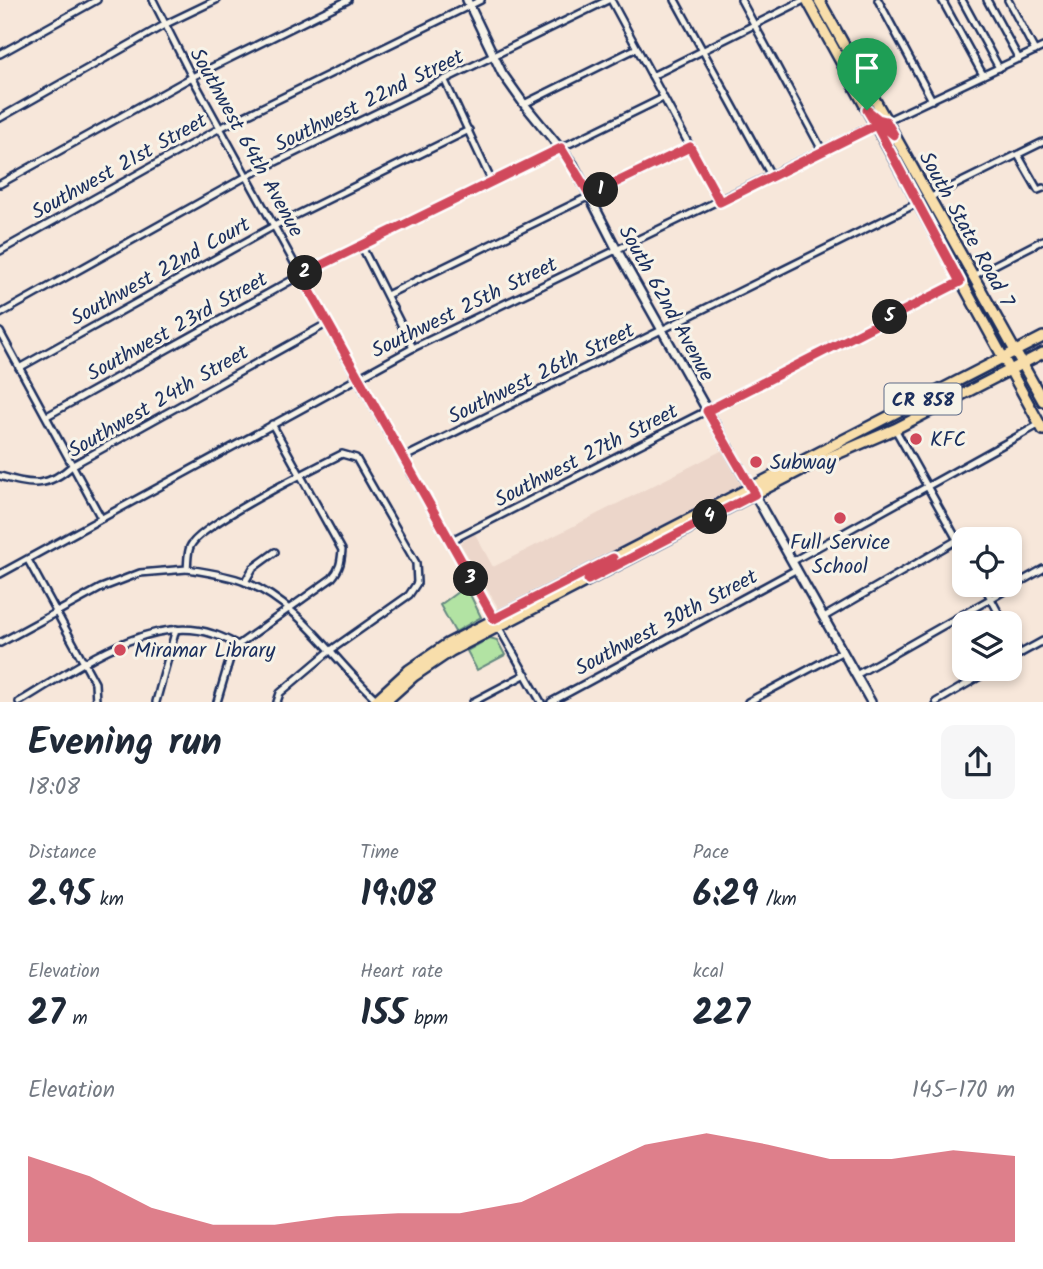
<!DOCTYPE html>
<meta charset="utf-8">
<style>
body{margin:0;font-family:Kalam,sans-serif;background:#f6f6f7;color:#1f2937;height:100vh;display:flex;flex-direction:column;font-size:26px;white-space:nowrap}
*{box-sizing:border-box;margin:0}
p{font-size:23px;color:#747a83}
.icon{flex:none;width:38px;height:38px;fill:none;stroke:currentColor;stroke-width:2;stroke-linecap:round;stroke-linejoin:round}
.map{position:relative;height:702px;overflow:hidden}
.sheet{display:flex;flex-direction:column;background:#fff;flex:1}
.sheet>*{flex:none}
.buttons{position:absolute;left:952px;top:527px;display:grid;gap:14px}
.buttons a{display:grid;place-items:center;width:70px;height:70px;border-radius:14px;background:#fff;box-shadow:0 4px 10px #0003;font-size:35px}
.pin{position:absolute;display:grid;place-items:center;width:60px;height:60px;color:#fff;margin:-72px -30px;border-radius:50% 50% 50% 0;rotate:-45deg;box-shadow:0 0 7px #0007}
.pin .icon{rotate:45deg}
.km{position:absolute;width:35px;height:35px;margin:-18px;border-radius:50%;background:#222;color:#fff;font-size:19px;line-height:35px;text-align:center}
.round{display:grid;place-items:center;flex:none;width:74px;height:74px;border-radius:14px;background:#f6f6f7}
.summary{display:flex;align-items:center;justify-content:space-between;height:119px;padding:0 28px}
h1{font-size:38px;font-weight:700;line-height:52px}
.stats{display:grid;grid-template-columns:repeat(3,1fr);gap:10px;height:119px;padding:7px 28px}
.stats div{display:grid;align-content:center}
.stats b{font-size:35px;font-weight:700}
.stats small{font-size:19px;font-weight:400}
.stats p{font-size:19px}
.chart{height:196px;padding:14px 28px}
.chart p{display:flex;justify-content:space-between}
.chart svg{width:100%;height:126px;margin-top:7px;fill:#d1495b;opacity:.7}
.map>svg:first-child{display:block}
.built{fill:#ecd6ca}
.green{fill:#b2e3a3;stroke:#668980;stroke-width:2}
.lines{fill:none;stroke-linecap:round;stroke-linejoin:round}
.minor-casing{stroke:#1b2f5e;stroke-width:10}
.tertiary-casing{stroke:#1b2f5e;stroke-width:12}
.primary-casing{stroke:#1b2f5e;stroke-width:14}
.minor{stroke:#f7f3e8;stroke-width:5}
.tertiary{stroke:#f7f3e8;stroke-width:7}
.primary{stroke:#f8deab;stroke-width:9}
.route-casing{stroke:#fff;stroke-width:14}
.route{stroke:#d1495b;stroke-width:9}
.poi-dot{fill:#d1495b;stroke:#f7f3e8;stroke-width:2.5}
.labels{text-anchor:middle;stroke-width:6;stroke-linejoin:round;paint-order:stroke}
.shield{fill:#f7f3e8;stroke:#5d6a87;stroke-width:2}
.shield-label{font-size:19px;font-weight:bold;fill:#1b2f5e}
.street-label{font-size:21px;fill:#1b2f5e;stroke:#f7f3e8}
.poi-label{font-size:21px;fill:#1b2f5e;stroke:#f7f3e8;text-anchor:start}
</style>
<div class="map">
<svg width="1043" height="702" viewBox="0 0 1043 702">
<rect width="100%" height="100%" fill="#f7e7da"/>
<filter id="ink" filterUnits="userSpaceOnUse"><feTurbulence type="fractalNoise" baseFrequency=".0143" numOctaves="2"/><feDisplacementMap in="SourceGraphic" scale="14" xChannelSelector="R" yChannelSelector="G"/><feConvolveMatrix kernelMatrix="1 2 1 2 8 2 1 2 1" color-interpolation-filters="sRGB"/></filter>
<g filter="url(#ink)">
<path class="built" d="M723 450 742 485 499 609 460 543 475 534 493 567Z"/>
<g class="green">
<path d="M466 586 481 617 455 632 440 605Z"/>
<path d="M490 638 497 640 505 655 477 670 467 651Z"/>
</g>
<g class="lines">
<defs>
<g id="minor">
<path d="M153 0 192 77 357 377 541 702"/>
<path d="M611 0 720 202"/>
<path d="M675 0 772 177"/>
<path d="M741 0 823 152"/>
<path d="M878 0 932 100"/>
<path d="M942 0 983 75"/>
<path d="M962 0 999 68"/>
<path d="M987 0 1019 59"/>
<path d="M1008 0 1035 51"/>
<path d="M0 54 97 0"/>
<path d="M652 76 804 0"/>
<path d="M445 81 492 182"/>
<path d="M524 104 637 48"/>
<path d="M0 118 166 24 216 0"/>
<path d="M886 121 1043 47"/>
<path d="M1018 155 1038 190 1043 188"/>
<path d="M0 184 192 77 348 0"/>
<path d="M929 198 1043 142"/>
<path d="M362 247 413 348"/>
<path d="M0 251 220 128 481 0"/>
<path d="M973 276 1043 240"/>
<path d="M387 295 690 147"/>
<path d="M0 314 247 176 608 0"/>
<path d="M0 332 101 518"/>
<path d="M19 368 274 226 469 130"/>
<path d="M47 416 301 275 663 98"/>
<path d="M895 429 964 552"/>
<path d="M403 458 918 203"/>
<path d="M0 476C31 485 47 489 73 465L328 323"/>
<path d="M450 541 960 282"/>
<path d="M28 560 95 683 96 702"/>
<path d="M793 561 1040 424"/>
<path d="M187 569C206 572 227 575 245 582 301 604 334 661 377 700"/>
<path d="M0 574 413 348 875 125"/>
<path d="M245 582 253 568 275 552"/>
<path d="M983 584 1004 623"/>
<path d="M824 617 957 540"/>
<path d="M1010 635 1020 654"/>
<path d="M0 643 101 588 140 573 187 569C188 563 187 554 190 547 198 526 316 467 342 454L356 458 416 563 417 583 409 595 331 650 280 693 277 702"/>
<path d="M1010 659 1043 641"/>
<path d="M856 675 1043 569"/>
<path d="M19 702C72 671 149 612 213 634 221 636 230 641 238 645"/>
<path d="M156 702 176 629"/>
<path d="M217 702 231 655 238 645 332 578C340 569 341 562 342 550L272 424"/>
<path d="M473 702 526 674"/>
<path d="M551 702 797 569"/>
<path d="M748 702 843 651"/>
<path d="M936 702 994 668"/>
</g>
<path id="tertiary" d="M467 0 502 73 524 104 573 164 617 250 871 702"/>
<g id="primary">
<path d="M807 0 1043 430"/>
<path d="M819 0 1043 401"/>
<path d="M374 702 409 670 447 644 1043 337"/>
<path d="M385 702 414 676 451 651 811 465 895 429 1043 353"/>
</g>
</defs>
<use href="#minor" class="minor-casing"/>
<use href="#tertiary" class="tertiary-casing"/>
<use href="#primary" class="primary-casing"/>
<use href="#minor" class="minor"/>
<use href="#tertiary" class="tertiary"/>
<use href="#primary" class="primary"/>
</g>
</g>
<g class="lines" filter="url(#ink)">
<defs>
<path id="route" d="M867 110 876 125 720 202 690 147 590 195 561 148 301 275 494 619 613 558 609 565 588 580 755 494 707 411 960 282 876 125 884 127 894 135 886 121 878 119 867 110"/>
</defs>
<use href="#route" class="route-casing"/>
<use href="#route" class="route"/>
</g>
<g class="poi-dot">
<circle cx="916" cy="439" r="7"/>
<circle cx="756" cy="462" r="7"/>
<circle cx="840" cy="518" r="7"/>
<circle cx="120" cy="650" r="7"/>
</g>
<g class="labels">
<rect class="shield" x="884.5" y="383.5" width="77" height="31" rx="5"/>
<g class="shield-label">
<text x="923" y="406">CR 858</text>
</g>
<g class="street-label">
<text transform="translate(369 100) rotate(-26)" y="7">Southwest 22nd Street</text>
<text transform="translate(247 142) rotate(61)" y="7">Southwest 64th Avenue</text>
<text transform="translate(119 166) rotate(-29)" y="7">Southwest 21st Street</text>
<text transform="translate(967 229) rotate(61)" y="7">South State Road 7</text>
<text transform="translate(160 271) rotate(-29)" y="7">Southwest 22nd Court</text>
<text transform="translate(667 303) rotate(61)" y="7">South 62nd Avenue</text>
<text transform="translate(464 307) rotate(-26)" y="7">Southwest 25th Street</text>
<text transform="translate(177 326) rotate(-29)" y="7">Southwest 23rd Street</text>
<text transform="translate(541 373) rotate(-26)" y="7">Southwest 26th Street</text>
<text transform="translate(158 401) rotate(-30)" y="7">Southwest 24th Street</text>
<text transform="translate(586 455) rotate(-27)" y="7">Southwest 27th Street</text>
<text transform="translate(666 622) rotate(-28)" y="7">Southwest 30th Street</text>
</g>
<g class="poi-label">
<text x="930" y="446">KFC</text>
<text x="770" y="469">Subway</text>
<text x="840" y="549" text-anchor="middle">Full Service<tspan x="840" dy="24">School</tspan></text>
<text x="134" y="657">Miramar Library</text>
</g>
</g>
</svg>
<div class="buttons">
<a><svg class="icon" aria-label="locate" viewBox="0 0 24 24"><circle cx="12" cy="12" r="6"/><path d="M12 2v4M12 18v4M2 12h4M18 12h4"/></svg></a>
<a><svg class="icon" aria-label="layers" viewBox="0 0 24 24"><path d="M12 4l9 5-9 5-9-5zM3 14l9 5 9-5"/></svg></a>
</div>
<div class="pin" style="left:867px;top:110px;background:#1e9e55"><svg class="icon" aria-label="arrive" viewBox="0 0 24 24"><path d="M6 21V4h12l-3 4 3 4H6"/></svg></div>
<b class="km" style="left:601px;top:190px">1</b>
<b class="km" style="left:305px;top:273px">2</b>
<b class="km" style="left:471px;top:579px">3</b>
<b class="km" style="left:710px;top:517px">4</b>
<b class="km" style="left:890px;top:317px">5</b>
</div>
<section class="sheet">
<div class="summary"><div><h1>Evening run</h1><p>18:08</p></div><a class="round"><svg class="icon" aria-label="share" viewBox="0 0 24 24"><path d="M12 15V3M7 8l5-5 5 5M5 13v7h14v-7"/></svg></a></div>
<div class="stats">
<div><p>Distance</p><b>2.95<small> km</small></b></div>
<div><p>Time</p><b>19:08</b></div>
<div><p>Pace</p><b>6:29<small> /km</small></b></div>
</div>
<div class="stats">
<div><p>Elevation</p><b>27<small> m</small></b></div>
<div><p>Heart rate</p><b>155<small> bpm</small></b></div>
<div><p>kcal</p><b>227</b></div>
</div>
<div class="chart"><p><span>Elevation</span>145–170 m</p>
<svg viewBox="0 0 160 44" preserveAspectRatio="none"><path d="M0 44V14L10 21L20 32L30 38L40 38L50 35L60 34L70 34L80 30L90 20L100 10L110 6L120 10L130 15L140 15L150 12L160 14V44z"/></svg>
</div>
</section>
